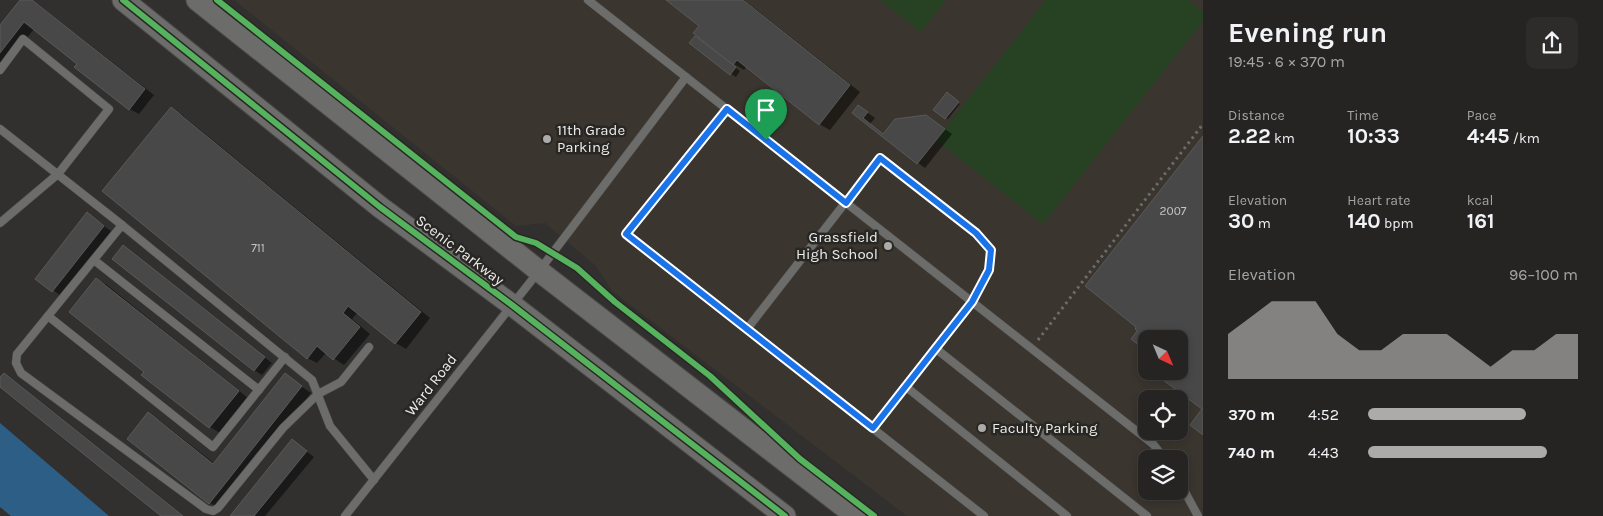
<!DOCTYPE html>
<meta charset="utf-8">
<style>
body{margin:0;font-family:Karla,sans-serif;background:#2d2c2b;color:#f1f3f6;height:100vh;display:flex;flex-direction:column;font-size:19px;white-space:nowrap}
*{box-sizing:border-box;margin:0}
p{font-size:16px;color:#a3a4a6}
.icon{flex:none;width:28px;height:28px;fill:none;stroke:currentColor;stroke-width:2;stroke-linecap:round;stroke-linejoin:round}
.map{position:relative;flex:1;overflow:hidden}
.panel{display:flex;flex-direction:column;background:#252423;width:400px}
.panel>*{flex:none}
.needle{width:32px;rotate:136deg}
.tools{position:absolute;left:1138px;top:330px;display:grid;gap:10px}
.tools a{display:grid;place-items:center;width:50px;height:50px;border-radius:10px;background:#252423;box-shadow:0 2px 8px #0003,0 0 0 1px #424141;font-size:25px}
.pin{position:absolute;display:grid;place-items:center;width:42px;height:42px;color:#fff;margin:-51px -21px;border-radius:50% 50% 50% 0;rotate:-45deg;box-shadow:0 0 5px #0007}
.pin .icon{rotate:45deg}
.round{display:grid;place-items:center;flex:none;width:52px;height:52px;border-radius:10px;background:#2d2c2b}
.headline{display:flex;align-items:center;justify-content:space-between;height:85px;padding:0 25px}
h1{font-size:28px;font-weight:700;line-height:38px}
.stats{display:grid;grid-template-columns:repeat(3,1fr);gap:8px;height:85px;padding:5px 25px}
.stats div{display:grid;align-content:center}
.stats b{font-size:21px;font-weight:700}
.stats small{font-size:14px;font-weight:400}
.stats p{font-size:14px}
.chart{height:140px;padding:10px 25px}
.chart p{display:flex;justify-content:space-between}
.chart svg{width:100%;height:90px;margin-top:5px;fill:#acaba9;opacity:.7}
ul{padding:0 25px;list-style:none;font-size:16px}
li{display:grid;grid-template-columns:80px 60px 1fr;align-items:center;height:38px}
li i{height:12px;border-radius:6px;background:#acaba9}
main{display:flex;flex:1;min-height:0}
.map>svg:first-child{display:block}
.built{fill:#3a352e;fill-rule:evenodd}
.green{fill:#264222}
.water{fill:#2d5f86}
.shadow{fill:#0007}
.building{fill:#494848;stroke:#5a5959}
.lines{fill:none;stroke-linecap:round;stroke-linejoin:round}
.lane-casing{stroke:#4c4b4a;stroke-width:9}
.secondary-casing{stroke:#4c4b4a;stroke-width:23}
.path{stroke:#6d6c6b;stroke-width:3;stroke-dasharray:2.5 4;stroke-linecap:butt}
.lane{stroke:#6c6c6b;stroke-width:8}
.secondary{stroke:#6c6c6b;stroke-width:21}
.cycleway-casing{stroke:#282724;stroke-width:9}
.cycleway{stroke:#56b35d;stroke-width:6}
.route-casing{stroke:#fff;stroke-width:10}
.route{stroke:#1a73e8;stroke-width:6}
.poi-dot{fill:#acaba9;stroke:#282724;stroke-width:2}
.labels{text-anchor:middle;stroke-width:5;stroke-linejoin:round;paint-order:stroke}
.number-label{font-size:12px;fill:#c5c4c2}
.poi-label{font-size:15px;fill:#eeedeb;stroke:#282724;text-anchor:start}
.street-label{font-size:15px;fill:#eeedeb;stroke:#282724}
</style>
<main>
<div class="map">
<svg width="1203" height="516" viewBox="0 0 1203 516">
<rect width="100%" height="100%" fill="#31302f"/>
<path class="built" d="M234 0H1203V516H907L612 291 596 266 545 223 516 226ZM1146 339H1179V371H1146ZM1146 399H1179V431H1146ZM1146 459H1179V491H1146Z"/>
<g class="green">
<path d="M880 0H946L921 32Z"/>
<path d="M1046 0H1188L1203 12V21L1043 224 936 140Z"/>
</g>
<path class="water" d="M0 423 109 516H11L0 507Z"/>
<g class="shadow">
<path d="M21 0 35 2 154 95 139 114 129 109 79 63 34 29 0 72V27Z"/>
<path d="M668 0H744L860 92 830 130 819 124 747 66 744 70 732 63 731 64 740 71 736 77 731 74 695 37 705 43 706 42 701 26Z"/>
<path d="M949 95 960 104 948 119 946 118Z"/>
<path d="M858 106 875 118 870 124 862 119Z"/>
<path d="M171 109 182 115 430 318 406 349 396 343 358 312 352 319 370 334 344 365 326 353 317 363 307 358Z"/>
<path d="M926 116 952 134 925 168 918 163Z"/>
<path d="M87 214 111 231 61 296 37 278Z"/>
<path d="M123 247 272 363 262 375 254 370Z"/>
<path d="M96 279 107 285 248 398 220 433 210 427 143 374 145 372Z"/>
<path d="M4 374 12 379 183 516H163L0 386V379Z"/>
<path d="M285 375 311 393 220 508 210 503 149 414 159 420 215 464Z"/>
<path d="M293 441 314 457 265 516H232Z"/>
</g>
<g class="building">
<path d="M20 0H32L145 89 129 110 74 67 77 64 24 22 0 53V25Z"/>
<path d="M666 0H743L850 85 819 125 737 60 733 65 693 33 699 26Z"/>
<path d="M695 36 736 67 730 75 689 43Z"/>
<path d="M947 92 959 102 945 119 933 110Z"/>
<path d="M858 105 868 112 863 118 883 134 895 119 926 115 945 129 917 164 852 113Z"/>
<path d="M171 107 421 312 395 344 348 306 343 313 360 327 333 360 317 346 307 359 102 191Z"/>
<path d="M1203 136V435L1190 425 1202 409 1163 380 1170 371H1179V339H1146V351L1131 339 1137 331 1135 329 1136 327 1085 286Z"/>
<path d="M87 212 104 226 52 292 35 279Z"/>
<path d="M123 245 265 357 254 371 112 259Z"/>
<path d="M96 278 239 391 209 428 141 375 144 372 69 312Z"/>
<path d="M4 373 183 516H161L0 387V377Z"/>
<path d="M285 373 302 386 209 504 127 439 148 412 213 464Z"/>
<path d="M292 439 307 451 254 516H230Z"/>
</g>
<g class="lines">
<defs>
<g id="lane">
<path d="M588 0 1153 444 1165 459"/>
<path d="M0 70 23 39 109 109 58 174 0 223"/>
<path d="M727 109 626 234 984 516"/>
<path d="M0 129 122 225"/>
<path d="M94 260 259 390"/>
<path d="M48 316 213 447 285 357"/>
<path d="M747 329 880 158 976 233 991 250 989 269 972 302 873 428"/>
<path d="M369 347 341 382 318 394 283 428 218 508 213 511 206 509 21 373 16 363 17 354 122 225 312 380 330 426 374 480"/>
<path d="M935 348 1147 516"/>
<path d="M905 386 1067 516"/>
<path d="M1179 481 1198 516"/>
<path d="M345 516 539 271 686 77"/>
</g>
<g id="secondary">
<path d="M123 0 380 207 512 305 785 516"/>
<path d="M197 0 539 271 856 516"/>
</g>
</defs>
<use href="#lane" class="lane-casing"/>
<use href="#secondary" class="secondary-casing"/>
<path class="path" d="M1038 340 1203 124"/>
<use href="#lane" class="lane"/>
<use href="#secondary" class="secondary"/>
<defs>
<g id="cycleway">
<path d="M123 0 380 207 512 305 785 516"/>
<path d="M217 0 516 237 536 243 577 268 615 302 710 376 800 459 874 516"/>
</g>
</defs>
<use href="#cycleway" class="cycleway-casing"/>
<use href="#cycleway" class="cycleway"/>
</g>
<g class="lines">
<defs>
<path id="route" d="M727 109 846 203 880 158 976 233 991 250 989 270 972 302 873 428 626 234Z"/>
</defs>
<use href="#route" class="route-casing"/>
<use href="#route" class="route"/>
</g>
<g class="poi-dot">
<circle cx="547" cy="139" r="5"/>
<circle cx="888" cy="246" r="5"/>
<circle cx="982" cy="428" r="5"/>
</g>
<g class="labels">
<g class="number-label">
<text x="1173" y="215">2007</text>
<text x="258" y="252">711</text>
</g>
<g class="poi-label">
<text x="557" y="135">11th Grade<tspan x="557" dy="17">Parking</tspan></text>
<text x="878" y="242" text-anchor="end">Grassfield<tspan x="878" dy="17">High School</tspan></text>
<text x="992" y="433">Faculty Parking</text>
</g>
<g class="street-label">
<text transform="translate(460 250) rotate(37)" y="5">Scenic Parkway</text>
<text transform="translate(431 385) rotate(-52)" y="5">Ward Road</text>
</g>
</g>
</svg>
<div class="tools">
<a><svg class="needle" viewBox="-14 -14 28 28"><path d="M0-13l5 13h-10z" fill="#e53935"/><path d="M0 13l5-13h-10z" fill="#a3a4a6"/></svg></a>
<a><svg class="icon" aria-label="locate" viewBox="0 0 24 24"><circle cx="12" cy="12" r="6"/><path d="M12 2v4M12 18v4M2 12h4M18 12h4"/></svg></a>
<a><svg class="icon" aria-label="layers" viewBox="0 0 24 24"><path d="M12 4l9 5-9 5-9-5zM3 14l9 5 9-5"/></svg></a>
</div>
<div class="pin" style="left:766px;top:140px;background:#1e9e55"><svg class="icon" aria-label="arrive" viewBox="0 0 24 24"><path d="M6 21V4h12l-3 4 3 4H6"/></svg></div>
</div>
<section class="panel">
<div class="headline"><div><h1>Evening run</h1><p>19:45 · 6 × 370 m</p></div><a class="round"><svg class="icon" aria-label="share" viewBox="0 0 24 24"><path d="M12 15V3M7 8l5-5 5 5M5 13v7h14v-7"/></svg></a></div>
<div class="stats">
<div><p>Distance</p><b>2.22<small> km</small></b></div>
<div><p>Time</p><b>10:33</b></div>
<div><p>Pace</p><b>4:45<small> /km</small></b></div>
</div>
<div class="stats">
<div><p>Elevation</p><b>30<small> m</small></b></div>
<div><p>Heart rate</p><b>140<small> bpm</small></b></div>
<div><p>kcal</p><b>161</b></div>
</div>
<div class="chart"><p><span>Elevation</span>96–100 m</p>
<svg viewBox="0 0 160 44" preserveAspectRatio="none"><path d="M0 44V22L10 14L20 6L30 6L40 6L50 22L60 30L70 30L80 22L90 22L100 22L110 30L120 38L130 30L140 30L150 22L160 22V44z"/></svg>
</div>
<ul>
<li><b>370 m</b>4:52<i style="width:75%"></i></li>
<li><b>740 m</b>4:43<i style="width:85%"></i></li>
</ul>
</section>
</main>
